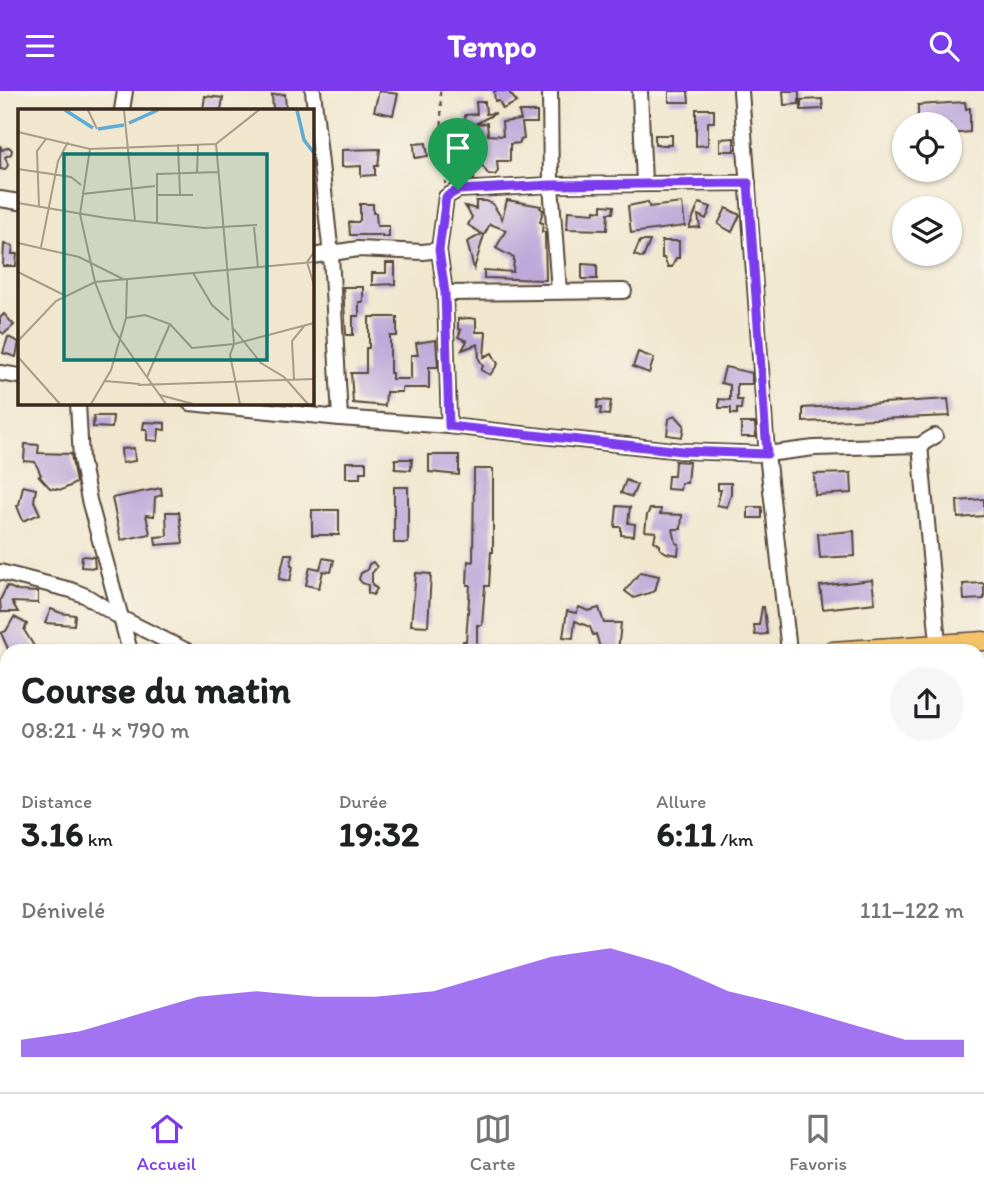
<!DOCTYPE html>
<html lang="fr">
<meta charset="utf-8">
<style>
body{margin:0;font-family:Itim,sans-serif;background:#f6f6f6;color:#202124;height:100vh;display:flex;flex-direction:column;font-size:26px;white-space:nowrap}
*{box-sizing:border-box;margin:0}
p{font-size:23px;color:#757577}
.icon{flex:none;width:38px;height:38px;fill:none;stroke:currentColor;stroke-width:2;stroke-linecap:round;stroke-linejoin:round}
.map{position:relative;flex:1;overflow:hidden}
.drawer{position:absolute;left:0px;top:553px;width:985px;height:448px;display:flex;flex-direction:column;background:#fff;border-radius:21px 21px 0 0;box-shadow:0 2px 5px #0004}
.drawer>*{flex:none}
.controls{position:absolute;left:892px;top:21px;display:grid;gap:14px}
.controls a{display:grid;place-items:center;width:70px;height:70px;border-radius:50%;background:#fff;box-shadow:0 2px 5px #0004;font-size:35px}
.pin{position:absolute;display:grid;place-items:center;width:60px;height:60px;color:#fff;margin:-72px -30px;border-radius:50% 50% 50% 0;rotate:-45deg;box-shadow:0 0 7px #0007}
.pin .icon{rotate:45deg}
.round{display:grid;place-items:center;flex:none;width:74px;height:74px;border-radius:37px;background:#f6f6f6}
.headline{display:flex;align-items:center;justify-content:space-between;height:119px;padding:0 21px}
h1{font-size:38px;font-weight:700;line-height:52px}
.metrics{display:grid;grid-template-columns:repeat(3,1fr);gap:10px;height:119px;padding:7px 21px}
.metrics div{display:grid;align-content:center}
.metrics b{font-size:35px;font-weight:700}
.metrics small{font-size:19px;font-weight:400}
.metrics p{font-size:19px}
.chart{height:196px;padding:14px 21px}
.chart p{display:flex;justify-content:space-between}
.chart svg{width:100%;height:126px;margin-top:7px;fill:#7c3aed;opacity:.7}
header{display:flex;justify-content:space-between;align-items:center;height:91px;padding:0 21px;background:#7c3aed;color:#fff;font-size:32px;font-weight:700}
.tabs{display:flex;justify-content:space-around;align-items:center;height:98px;border-top:2px solid #e0e0e0;background:#fff;font-size:19px;color:#757577}
.tabs a{display:grid;justify-items:center;gap:4px}
.tabs .current{color:#7c3aed}
.map>svg:first-child{display:block}
.building{fill:#bca9d9}
.lines{fill:none;stroke-linecap:round;stroke-linejoin:round}
.minor-casing{stroke:#564638;stroke-width:18}
.major-casing{stroke:#564638;stroke-width:21}
.path{stroke:#564638;stroke-width:2;stroke-dasharray:5 5;stroke-linecap:butt}
.minor{stroke:#fff;stroke-width:14}
.major{stroke:#f4c26a;stroke-width:18}
.route-casing{stroke:#fff;stroke-width:14}
.route{stroke:#7c3aed;stroke-width:9}
.inset-river{fill:none;stroke:#5eaad6;stroke-width:3.5}
.inset-road{fill:none;stroke:#a89b88;stroke-width:2}
.view{fill:#0f766e;fill-opacity:0.15;stroke:#0f766e;stroke-width:3.5}
.inset-edge{fill:none;stroke:#3b2a1e;stroke-width:3.5}
</style>
<header><svg class="icon" aria-label="menu" viewBox="0 0 24 24"><path d="M4 6h16M4 12h16M4 18h16"/></svg>Tempo<svg class="icon" aria-label="search" viewBox="0 0 24 24"><circle cx="10" cy="10" r="6"/><path d="M15 15l6 6"/></svg></header>
<div class="map">
<svg width="984" height="1001" viewBox="0 0 984 1001">
<rect width="100%" height="100%" fill="#f7f3e8"/>
<filter id="ink" filterUnits="userSpaceOnUse"><feTurbulence type="fractalNoise" baseFrequency=".0143" numOctaves="2"/><feDisplacementMap in="SourceGraphic" scale="14" xChannelSelector="R" yChannelSelector="G"/><feConvolveMatrix kernelMatrix="1 2 1 2 8 2 1 2 1" color-interpolation-filters="sRGB"/></filter>
<filter id="wash" filterUnits="userSpaceOnUse"><feTurbulence type="fractalNoise" baseFrequency=".00686" numOctaves="4" result="noise"/><feDisplacementMap in="SourceGraphic" scale="28" xChannelSelector="R" yChannelSelector="G"/><feGaussianBlur stdDeviation="1.57" result="paint"/><feColorMatrix in="noise" values="0 0 0 0 0 0 0 0 0 0 0 0 0 0 0 0 0 1.4 0 .05"/><feComposite in="paint" operator="in"/></filter>
<g filter="url(#wash)">
<rect width="100%" height="100%" fill="#f0e7ce"/>
<g id="blocks">
<g class="building">
<path d="M379 0 398 3 393 24 374 20Z"/>
<path d="M494 0H508L517 11 503 18 499 10H495Z"/>
<path d="M669 0H688L689 11H669Z"/>
<path d="M783 0H799V13L784 14Z"/>
<path d="M285 3 286 19H273L272 4Z"/>
<path d="M205 5 223 7 221 19H203Z"/>
<path d="M822 8 823 18 801 19V9Z"/>
<path d="M476 11H485L486 23 496 22 475 33 487 32 488 44 503 45 502 31 521 29 519 21H537V32H522L524 48 520 49V52L510 53V70H497L498 80 495 84 488 83 475 64 474 88H462L463 75H457L458 55H468L465 24 477 23Z"/>
<path d="M965 11 966 18 970 17V41L950 43V33H918V14Z"/>
<path d="M696 18H714V31H708V54L696 55Z"/>
<rect x="655" y="44" width="17" height="10"/>
<path d="M734 47V60H720V48Z"/>
<path d="M426 52 428 65 415 67 414 53Z"/>
<path d="M0 54 2 59 9 56 12 59 11 63 5 66 8 74 5 79 0 78Z"/>
<path d="M380 58 378 75H375V84L361 85V75L342 76V59Z"/>
<path d="M507 109 541 115 540 117 543 119 540 131 543 132 542 141H545L546 189 484 187V179L513 181 514 167 496 157 506 139 490 133 484 144 474 178 467 151 482 143 468 134 472 126 465 115 476 118V110H486L493 113 502 128Z"/>
<path d="M648 111 649 116 682 112 685 135 631 142 628 115Z"/>
<path d="M699 112 711 116 706 128 698 124 700 136 689 137Z"/>
<path d="M360 113H373V122H376L377 135H389V146H382V144H350L349 131H358L360 129Z"/>
<path d="M602 114 614 115 613 122H608L607 139 567 138 568 120 595 122V119L602 120Z"/>
<path d="M726 117 740 124 732 141 718 133Z"/>
<path d="M640 150H650L643 167 634 164Z"/>
<path d="M662 150H679V167H676L672 176H668L664 167H662Z"/>
<path d="M4 153 13 155 12 163H17L16 175H3Z"/>
<path d="M386 172H395V193L372 194V182H386Z"/>
<path d="M582 173 597 174V188H582Z"/>
<path d="M343 196H363V211H359V225H353V244H346Z"/>
<path d="M4 223 14 234 4 243 0 240V227Z"/>
<path d="M369 226H397V245H390V282H392V288H411V264H418L416 252 436 249 438 276H429V297H402V301H386L385 315 353 312 351 282H366V257H369Z"/>
<path d="M469 227 476 228V241H486L484 266 492 262 498 273 490 284 481 279 483 275 479 268 478 253 462 259 467 250 458 246 461 239 458 238V228Z"/>
<path d="M8 246 19 251 16 266 3 262Z"/>
<path d="M638 261 654 267 649 282 633 276Z"/>
<path d="M725 276 752 282V293H737V309H742L741 318H737V323H731V317H719V308L730 309V294L721 292Z"/>
<path d="M948 308 950 325 803 331V317Z"/>
<path d="M598 309 611 310 609 324 600 323 601 317H597Z"/>
<path d="M675 324 684 334 682 346 667 344 669 328Z"/>
<path d="M94 325H113L112 337 93 336Z"/>
<path d="M144 331 165 332V339L159 338 158 350 147 349V338H143Z"/>
<path d="M741 332H755L756 346H741Z"/>
<path d="M25 353 39 354 38 362 71 363 76 392 62 399 50 397 39 385 41 384 35 371 24 370Z"/>
<path d="M134 357 135 370 122 372 121 358Z"/>
<path d="M429 364H459V384L429 381Z"/>
<path d="M395 368H412L411 379 395 378Z"/>
<path d="M675 370 689 371 687 392H681L680 399 667 398 668 385H674Z"/>
<path d="M346 371H366V381H360V387H346Z"/>
<path d="M474 378H493V461H491L489 495H485L482 534H477V560H463V550H466L470 494H467L468 470 473 471Z"/>
<path d="M851 382 852 402 815 404 814 383Z"/>
<path d="M626 389 637 394 632 406 621 402Z"/>
<path d="M718 392H731V403L727 416 717 414 721 399H718Z"/>
<path d="M23 395 36 398 34 410 40 423 23 430 17 415 19 414Z"/>
<rect x="394" y="396" width="14" height="56"/>
<path d="M161 397 162 404 155 406 154 425 146 424 150 443 121 449 112 407Z"/>
<path d="M984 408V425L958 427 957 410Z"/>
<path d="M617 415 630 416 628 432 635 433 634 445 621 444V436H615Z"/>
<rect x="748" y="416" width="14" height="11"/>
<path d="M650 418H661L660 423 682 424 681 438H673L676 452 679 453 678 464 667 462 660 458V454L654 450 656 441 645 440 647 424Z"/>
<rect x="312" y="419" width="27" height="25"/>
<path d="M166 421H179L183 452 156 454 155 446 167 445Z"/>
<path d="M854 440 855 465 820 467 818 443Z"/>
<path d="M285 463H292L291 474 293 475 290 490 279 488Z"/>
<path d="M82 465 94 466 95 477 81 476Z"/>
<path d="M323 467 334 469 331 481 323 480 319 497 306 494 310 476 320 478Z"/>
<path d="M373 471 377 476 372 482V493L377 498 373 504 368 502V494L362 492 359 488 361 482 367 479 369 473Z"/>
<path d="M640 481 659 485 655 500 634 507 625 500Z"/>
<path d="M416 482 431 483 428 535 411 534Z"/>
<path d="M872 489 875 512 823 518 820 495Z"/>
<path d="M984 492V508L964 509 963 493Z"/>
<path d="M7 495 18 500 38 501V512L12 511 18 521H1L0 509Z"/>
<path d="M579 516 588 520 599 517 604 532H621L618 560H601L596 543 593 544 590 536 575 530 573 547 563 546 567 520 576 522Z"/>
<path d="M762 516H764L767 543 755 544 754 534H759Z"/>
<path d="M51 518 61 522 75 524 74 534 45 532Z"/>
<path d="M14 526 27 533 24 539 34 555 23 560H9L1 542 6 540Z"/>
</g>
</g>
</g>
<g filter="url(#ink)">
<use href="#blocks" fill-opacity="0" stroke="#564638" stroke-width="2"/>
<g class="lines">
<defs>
<g id="minor">
<path d="M313 0 331 164 340 327"/>
<path d="M550 0 551 94 559 200"/>
<path d="M640 0 644 92"/>
<path d="M741 0 767 363 789 560"/>
<path d="M122 19 125 0"/>
<path d="M0 108 19 111"/>
<path d="M312 165 358 158 423 161 439 159"/>
<path d="M445 202 624 200"/>
<path d="M0 282 19 285"/>
<path d="M78 312 81 368 89 409 130 560"/>
<path d="M190 312 340 327 449 335 682 360 767 363 814 357 920 354 935 345"/>
<path d="M449 335 445 202 439 159 446 106 458 99 551 94 748 92"/>
<path d="M920 354 938 552"/>
<path d="M0 481 71 499 86 505 121 527 187 560"/>
<path d="M978 866 984 864"/>
<path d="M335 994 340 1001"/>
<path d="M810 994 812 1001"/>
<path d="M935 994 941 1001"/>
<path d="M235 1001 236 994"/>
<path d="M430 1001 433 994"/>
</g>
<g id="major">
<path d="M831 560 984 550"/>
<path d="M0 687 7 684"/>
</g>
</defs>
<use href="#minor" class="minor-casing"/>
<use href="#major" class="major-casing"/>
<path class="path" d="M440 0 445 93"/>
<use href="#minor" class="minor"/>
<use href="#major" class="major"/>
</g>
</g>
<g class="lines" filter="url(#ink)">
<defs>
<path id="route" d="M748 92 767 363 682 360 449 335 445 202 439 159 446 106 458 99 551 94Z"/>
</defs>
<use href="#route" class="route-casing"/>
<use href="#route" class="route"/>
</g>
<g transform="translate(18 18)">
<rect width="296" height="296" fill="#f0e7ce"/>
<path class="inset-river" d="M47 1 75 19M279 1 286 31 296 44M111 14 140 1M80 20 106 16"/>
<path class="inset-road" d="M70 1 79 20M106 1 117 112M0 23 72 40 62 105 77 173 95 220 148 295M160 35 162 86M72 40 198 35M0 60 53 68 63 76M179 64 180 36M64 85 137 77M138 86H175M0 94 88 109 187 119 239 116M21 97 19 42 28 30M139 114V65L201 63M236 118 240 159M0 134 61 148 105 170M23 138 40 52 50 33M296 143 289 153 296 176M0 163 46 186M175 164 194 196 211 211M108 209 127 206 152 215 174 239 216 235 296 214M215 219 243 254 266 268 290 295M0 232 38 192 77 173 296 153M0 248 42 295M129 268 152 215M276 270 274 232 287 216M87 272 122 275M120 276 296 270M142 286 175 295M73 295 93 261 108 209 109 170M222 295 212 246 216 235 198 35 241 1"/>
<path class="view" d="M46 45H249V251H46Z"/>
<rect width="296" height="296" class="inset-edge"/>
</g>
</svg>
<div class="controls">
<a><svg class="icon" aria-label="locate" viewBox="0 0 24 24"><circle cx="12" cy="12" r="6"/><path d="M12 2v4M12 18v4M2 12h4M18 12h4"/></svg></a>
<a><svg class="icon" aria-label="layers" viewBox="0 0 24 24"><path d="M12 4l9 5-9 5-9-5zM3 14l9 5 9-5"/></svg></a>
</div>
<div class="pin" style="left:458px;top:99px;background:#1e9e55"><svg class="icon" aria-label="arrive" viewBox="0 0 24 24"><path d="M6 21V4h12l-3 4 3 4H6"/></svg></div>
<section class="drawer">
<div class="headline"><div><h1>Course du matin</h1><p>08:21 · 4 × 790 m</p></div><a class="round"><svg class="icon" aria-label="share" viewBox="0 0 24 24"><path d="M12 15V3M7 8l5-5 5 5M5 13v7h14v-7"/></svg></a></div>
<div class="metrics">
<div><p>Distance</p><b>3.16<small> km</small></b></div>
<div><p>Durée</p><b>19:32</b></div>
<div><p>Allure</p><b>6:11<small> /km</small></b></div>
</div>
<div class="chart"><p><span>Dénivelé</span>111–122 m</p>
<svg viewBox="0 0 160 44" preserveAspectRatio="none"><path d="M0 44V38L10 35L20 29L30 23L40 21L50 23L60 23L70 21L80 15L90 9L100 6L110 12L120 21L130 26L140 32L150 38L160 38V44z"/></svg>
</div>
</section>
</div>
<nav class="tabs">
<a class="current"><svg class="icon" aria-label="home" viewBox="0 0 24 24"><path d="M3 11l9-7 9 7M6 9v11h12V9"/></svg>Accueil</a>
<a><svg class="icon" aria-label="map" viewBox="0 0 24 24"><path d="M3 6l6-2 6 2 6-2v14l-6 2-6-2-6 2zM9 4v14M15 6v14"/></svg>Carte</a>
<a><svg class="icon" aria-label="saved" viewBox="0 0 24 24"><path d="M7 4h10v16l-5-4-5 4z"/></svg>Favoris</a>
</nav>
